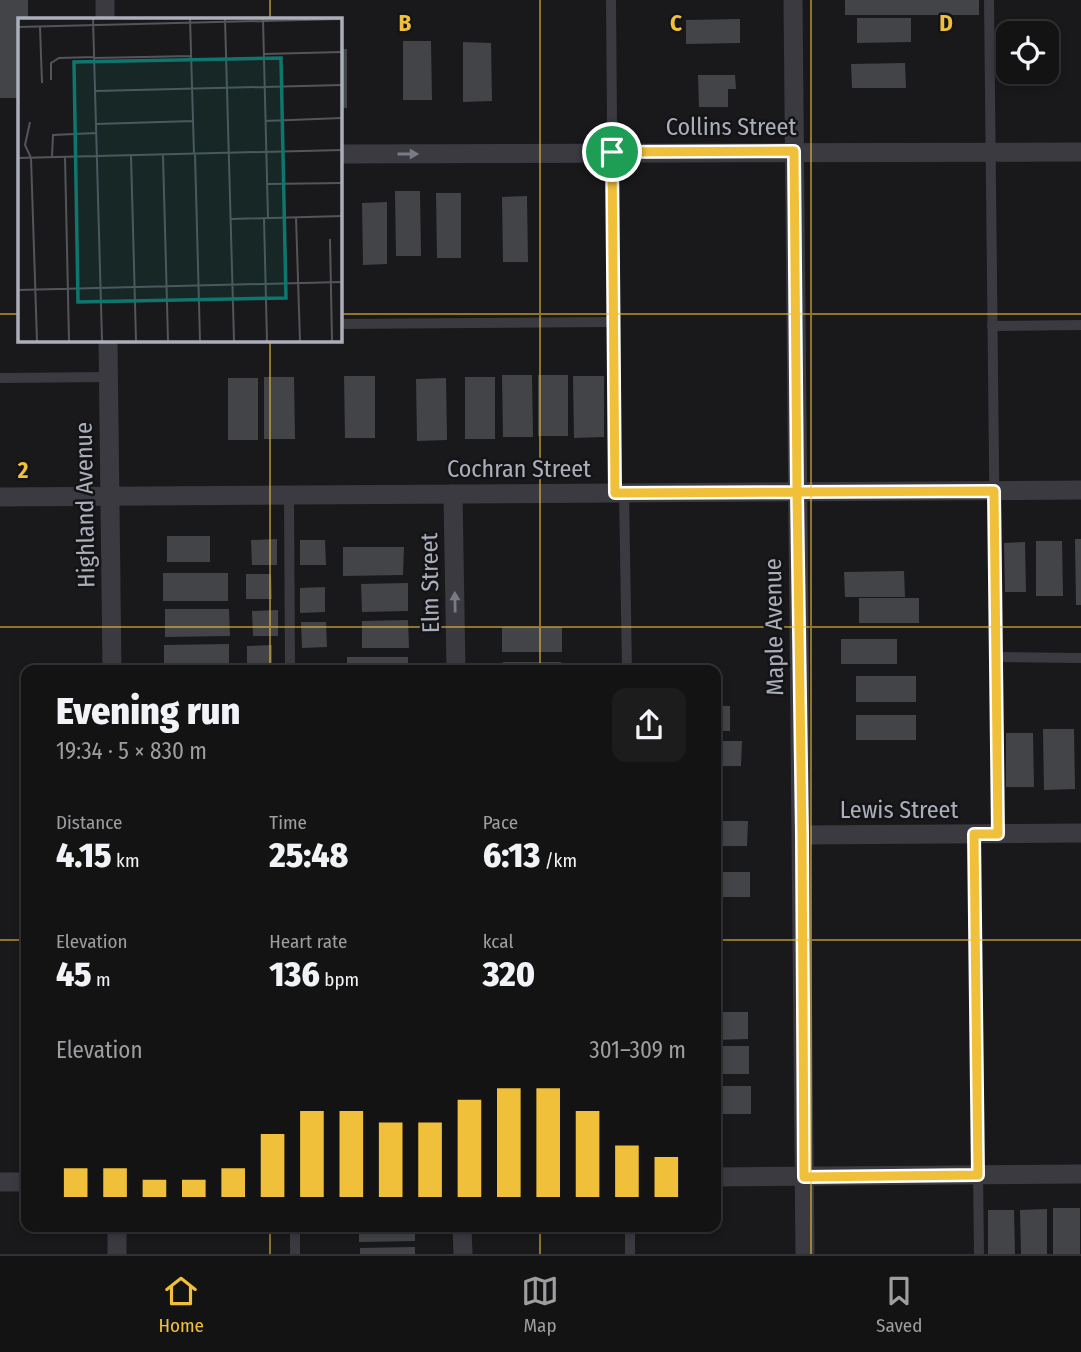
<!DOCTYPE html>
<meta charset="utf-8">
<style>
body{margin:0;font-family:"Fira Sans Condensed",sans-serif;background:#1c1c1d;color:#f1f3f6;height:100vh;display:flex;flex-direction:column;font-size:26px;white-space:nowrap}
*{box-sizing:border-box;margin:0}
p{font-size:23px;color:#9d9ea0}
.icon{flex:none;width:38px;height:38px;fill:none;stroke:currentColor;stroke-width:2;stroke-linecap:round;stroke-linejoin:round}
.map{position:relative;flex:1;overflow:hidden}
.details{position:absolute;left:21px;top:665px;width:700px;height:567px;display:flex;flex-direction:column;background:#131314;border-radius:14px;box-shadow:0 4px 10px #0003,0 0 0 2px #323234}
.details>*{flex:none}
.tools{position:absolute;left:996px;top:21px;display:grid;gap:14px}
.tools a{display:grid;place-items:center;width:63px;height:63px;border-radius:14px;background:#131314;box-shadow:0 4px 10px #0003,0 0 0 2px #323234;font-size:35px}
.pin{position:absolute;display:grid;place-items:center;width:60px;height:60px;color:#fff;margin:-30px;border:4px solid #fff;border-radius:50%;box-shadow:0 2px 7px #0007}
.round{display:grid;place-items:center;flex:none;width:74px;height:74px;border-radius:14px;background:#1c1c1d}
.head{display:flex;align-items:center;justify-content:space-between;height:119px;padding:0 35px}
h1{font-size:38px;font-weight:800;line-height:52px}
.figures{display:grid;grid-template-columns:repeat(3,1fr);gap:10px;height:119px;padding:7px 35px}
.figures div{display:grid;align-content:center}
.figures b{font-size:35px;font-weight:800}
.figures small{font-size:19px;font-weight:400}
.figures p{font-size:19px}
.chart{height:196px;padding:14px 35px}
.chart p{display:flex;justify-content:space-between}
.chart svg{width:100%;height:126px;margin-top:7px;stroke:#f1c03b;stroke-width:6}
.menu{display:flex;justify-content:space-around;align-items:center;height:98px;border-top:2px solid #323234;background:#131314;font-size:19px;color:#9d9ea0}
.menu a{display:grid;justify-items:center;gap:4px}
.menu .current{color:#f1c03b}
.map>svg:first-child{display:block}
.building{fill:#434448}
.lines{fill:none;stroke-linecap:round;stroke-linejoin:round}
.service{stroke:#3a3a40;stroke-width:10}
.minor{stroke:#3a3a40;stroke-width:19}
.oneway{fill:#787a84}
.route-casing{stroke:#fff;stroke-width:14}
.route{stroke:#f1c03b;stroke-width:9}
.grid{fill:none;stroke:#f1c03b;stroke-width:2;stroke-opacity:0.55}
.labels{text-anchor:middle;stroke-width:5;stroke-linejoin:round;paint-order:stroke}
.street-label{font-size:24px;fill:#abafbb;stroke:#141416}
.inset-road{fill:none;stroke:#53555b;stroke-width:2}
.view{fill:#0f766e;fill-opacity:0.15;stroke:#0f766e;stroke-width:3.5}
.inset-edge{fill:none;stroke:#abafbb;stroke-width:3.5}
.grid-label{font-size:23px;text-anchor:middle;font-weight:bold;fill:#f1c03b;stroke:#141416;stroke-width:5;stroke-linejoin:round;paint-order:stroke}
</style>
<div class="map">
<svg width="1081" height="1254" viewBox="0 0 1081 1254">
<rect width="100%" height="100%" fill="#19191b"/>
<g class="building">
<path d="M0 0H28V19H19V98H0Z"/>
<rect x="845" y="0" width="134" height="15"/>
<path d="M857 18H911V42L857 43Z"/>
<path d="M740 19V43L686 44V20Z"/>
<path d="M403 41H431L432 100H403Z"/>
<path d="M463 42 491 43 492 101 463 102Z"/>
<rect x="340" y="49" width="7" height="59"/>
<path d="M905 63 906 88H852L851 64Z"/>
<path d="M698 75H735L736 89H728V107H699Z"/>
<path d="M395 191H420L421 256H396Z"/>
<path d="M436 193H461V258H437Z"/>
<rect x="340" y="194" width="3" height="65"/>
<path d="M527 196 528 262H503L502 197Z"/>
<path d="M387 202V264L363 265 362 203Z"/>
<path d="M502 375H532L533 437H503Z"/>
<rect x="538" y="375" width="30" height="61"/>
<path d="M344 376H375V438H345Z"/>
<path d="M573 376H604V437L574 438Z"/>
<path d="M264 377H294L295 439H264Z"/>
<rect x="465" y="377" width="30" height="62"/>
<rect x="228" y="378" width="30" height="62"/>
<path d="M446 378 447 440 417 441 416 379Z"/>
<rect x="167" y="536" width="43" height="26"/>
<path d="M277 539V565H252L251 540Z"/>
<path d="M1075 539H1081V605H1076Z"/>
<path d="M300 540H325L326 565H300Z"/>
<path d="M1036 541H1062L1063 596H1036Z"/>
<path d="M1025 542 1026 592H1005L1004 543Z"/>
<path d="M343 547H404L403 575 343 576Z"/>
<path d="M904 571 905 597H845L844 572Z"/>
<rect x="163" y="573" width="65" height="28"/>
<path d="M246 574H271L272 599H246Z"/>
<path d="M408 583V611L362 612 361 584Z"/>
<path d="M325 587V612L300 613V588Z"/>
<rect x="859" y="598" width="60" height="25"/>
<path d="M165 609H229L230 636 165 637Z"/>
<path d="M278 610V636H253L252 611Z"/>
<path d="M408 620 409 648H362V621Z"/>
<path d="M301 622H326L327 647 302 648Z"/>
<rect x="502" y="627" width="60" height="25"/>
<rect x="841" y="639" width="56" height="25"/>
<path d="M229 644V670H164V645Z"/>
<path d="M272 645V670H247V646Z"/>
<rect x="347" y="657" width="61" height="13"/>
<path d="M503 662H561L562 670H503Z"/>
<rect x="856" y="676" width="60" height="26"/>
<rect x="716" y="706" width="14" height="25"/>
<rect x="856" y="715" width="60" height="25"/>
<path d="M1043 729H1074L1075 789 1044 790Z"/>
<path d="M1006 733H1033L1034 787H1006Z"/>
<path d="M716 741H742L741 766H716Z"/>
<path d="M716 821H748L747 846H716Z"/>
<rect x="716" y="872" width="34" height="25"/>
<path d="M716 1012H748V1039L716 1040Z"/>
<rect x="716" y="1046" width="33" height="28"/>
<rect x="716" y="1086" width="35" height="28"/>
<rect x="1053" y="1208" width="27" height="46"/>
<path d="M1047 1209V1254H1021L1020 1210Z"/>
<path d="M988 1210H1014L1015 1254H988Z"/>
<path d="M359 1227H415V1241L359 1242Z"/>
<path d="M415 1247V1254H360V1248Z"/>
</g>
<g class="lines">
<g class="service">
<path d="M611 0 615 493"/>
<path d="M989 0 998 834"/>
<path d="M340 324 614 322"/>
<path d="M992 326 1081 325"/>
<path d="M0 378 109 377"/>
<path d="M624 493 627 670"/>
<path d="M289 495 290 670"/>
<path d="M996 657 1081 658"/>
<path d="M974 834 979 1254"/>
<path d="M295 1227V1254"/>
<path d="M630 1227V1254"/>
</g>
<g class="minor">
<path d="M105 0V19"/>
<path d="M793 0 805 1254"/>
<path d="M340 154 1081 152"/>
<path d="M108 340 112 670"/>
<path d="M453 494 456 670"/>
<path d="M0 497 1081 490"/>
<path d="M802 835 1081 833"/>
<path d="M716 1177 1081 1174"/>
<path d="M0 1182H26"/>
<path d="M117 1227V1254"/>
<path d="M462 1227 463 1254"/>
</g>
</g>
<defs><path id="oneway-solid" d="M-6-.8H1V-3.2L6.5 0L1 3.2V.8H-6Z" transform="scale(1.75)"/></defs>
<g class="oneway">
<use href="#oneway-solid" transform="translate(408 154)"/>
<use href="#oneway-solid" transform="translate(455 602) rotate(-91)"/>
</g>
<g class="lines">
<defs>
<path id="route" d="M612 152 615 493 797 492 802 835 804 1177 978 1175 974 834H998L994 491 797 492 794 151 612 152"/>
</defs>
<use href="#route" class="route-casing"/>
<use href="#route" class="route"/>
</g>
<path class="grid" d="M270 0V19M540 0V670M811 0V1254M0 314H19M340 314H1081M270 340V670M0 627H1081M0 940H26M716 940H1081M270 1227V1254M540 1227V1254"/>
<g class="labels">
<g class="street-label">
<text x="731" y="135">Collins Street</text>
<text x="519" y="477">Cochran Street</text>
<text transform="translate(85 505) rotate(-91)" y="8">Highland Avenue</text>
<text transform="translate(430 583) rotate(-91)" y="8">Elm Street</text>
<text transform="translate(774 627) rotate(-91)" y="8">Maple Avenue</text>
<text x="899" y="818">Lewis Street</text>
</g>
</g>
<g transform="translate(18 18)">
<rect width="324" height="324" fill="#19191b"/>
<path class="inset-road" d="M75 0 84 323M172 0 176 136M207 0 216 323M245 1 250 200M0 9 324 1M22 9 24 65M246 36 324 34M76 40 173 38M33 62V45L41 40 76 39M77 73 324 67M247 103 324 100M12 104 7 127 13 140 19 323M78 106 175 103M177 136 182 323M113 137 118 323M145 137 150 323M34 139 35 117 78 115M47 139 51 323M0 140 324 132M249 166 324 165M278 199 282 323M246 200 249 323M213 201 324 198M312 221 314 323M0 272 324 264"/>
<path class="view" d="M263 40 268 280 60 284 56 44Z"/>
<rect width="324" height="324" class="inset-edge"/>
</g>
<g class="grid-label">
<text x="405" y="31">B</text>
<text x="676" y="31">C</text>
<text x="946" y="31">D</text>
<text x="23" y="478">2</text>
</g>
</svg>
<div class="tools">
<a><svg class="icon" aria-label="locate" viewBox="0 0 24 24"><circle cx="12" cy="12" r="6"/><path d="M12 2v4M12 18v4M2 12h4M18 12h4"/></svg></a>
</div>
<div class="pin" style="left:612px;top:152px;background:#1e9e55"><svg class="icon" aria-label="arrive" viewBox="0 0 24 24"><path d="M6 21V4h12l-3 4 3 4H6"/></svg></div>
<section class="details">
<div class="head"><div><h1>Evening run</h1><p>19:34 · 5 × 830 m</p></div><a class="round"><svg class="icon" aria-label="share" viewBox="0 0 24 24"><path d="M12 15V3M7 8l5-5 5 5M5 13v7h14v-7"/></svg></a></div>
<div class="figures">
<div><p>Distance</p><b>4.15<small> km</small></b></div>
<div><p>Time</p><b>25:48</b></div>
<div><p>Pace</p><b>6:13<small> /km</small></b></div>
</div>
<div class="figures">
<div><p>Elevation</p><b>45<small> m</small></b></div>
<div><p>Heart rate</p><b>136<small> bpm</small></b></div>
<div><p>kcal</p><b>320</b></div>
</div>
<div class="chart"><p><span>Elevation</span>301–309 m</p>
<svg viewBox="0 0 160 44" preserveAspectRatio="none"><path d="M5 44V34M15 44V34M25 44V38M35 44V38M45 44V34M55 44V22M65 44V14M75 44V14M85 44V18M95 44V18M105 44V10M115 44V6M125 44V6M135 44V14M145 44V26M155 44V30"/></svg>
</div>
</section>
</div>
<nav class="menu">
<a class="current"><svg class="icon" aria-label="home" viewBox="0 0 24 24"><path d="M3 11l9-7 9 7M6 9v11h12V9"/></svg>Home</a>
<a><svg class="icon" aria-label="map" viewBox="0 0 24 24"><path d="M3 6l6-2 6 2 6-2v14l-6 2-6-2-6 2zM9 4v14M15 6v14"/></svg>Map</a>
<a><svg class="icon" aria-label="saved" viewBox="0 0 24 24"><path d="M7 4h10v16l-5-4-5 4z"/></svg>Saved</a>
</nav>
